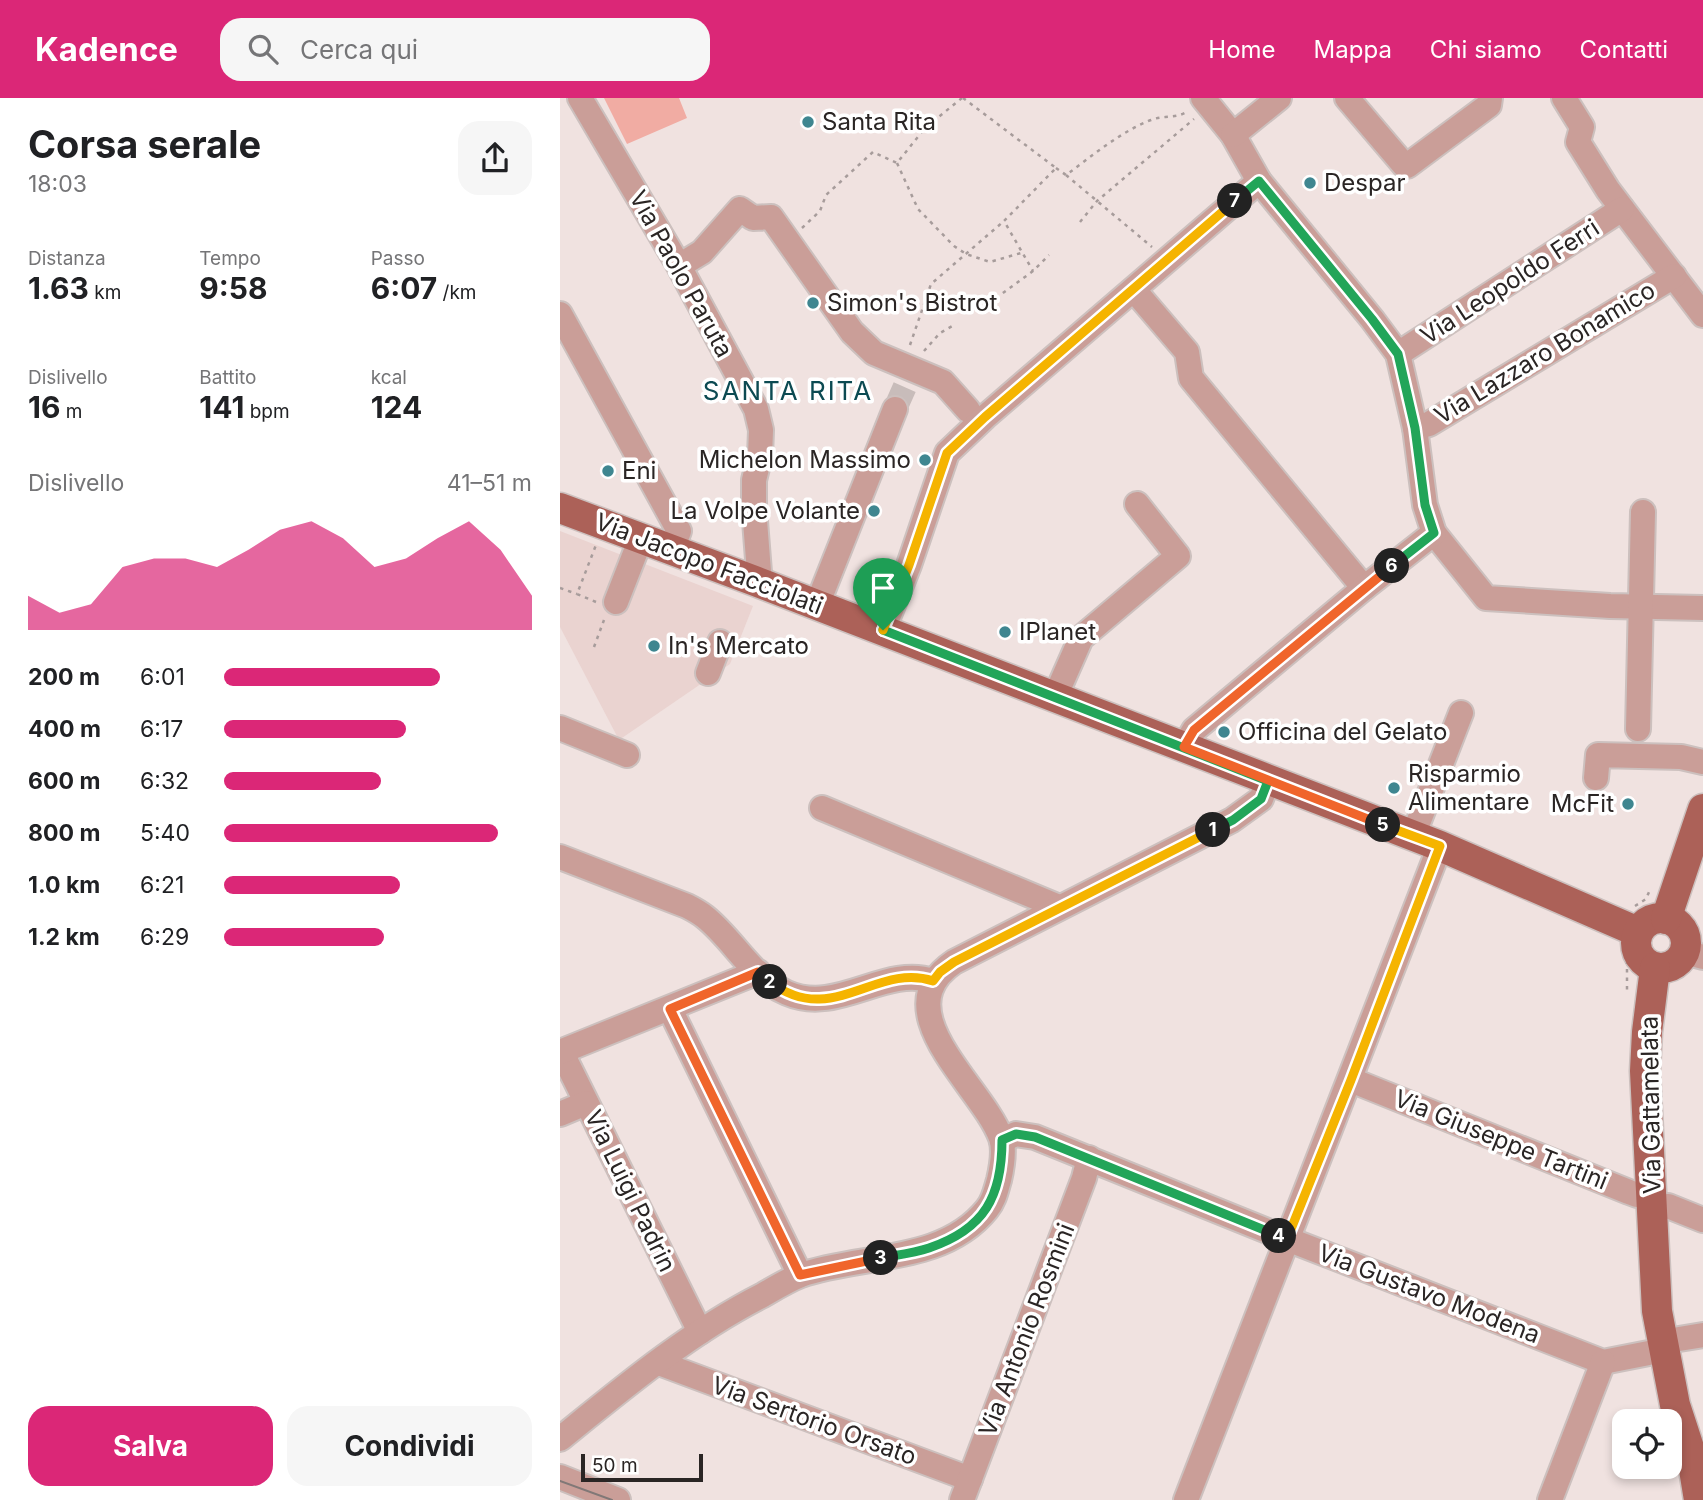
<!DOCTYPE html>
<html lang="it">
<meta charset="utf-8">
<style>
body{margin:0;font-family:Inter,sans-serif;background:#f6f6f6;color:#202124;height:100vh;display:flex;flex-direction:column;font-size:26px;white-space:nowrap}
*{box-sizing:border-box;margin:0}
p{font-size:23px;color:#757577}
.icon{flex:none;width:38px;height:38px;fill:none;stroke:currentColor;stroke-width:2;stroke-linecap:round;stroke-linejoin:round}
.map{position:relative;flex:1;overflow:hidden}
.sheet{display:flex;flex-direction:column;background:#fff;width:560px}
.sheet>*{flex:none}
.fabs{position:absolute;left:1052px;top:1311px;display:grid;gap:14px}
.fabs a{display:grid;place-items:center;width:70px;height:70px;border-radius:14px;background:#fff;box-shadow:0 4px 10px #0003;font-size:35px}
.scale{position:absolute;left:21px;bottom:18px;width:122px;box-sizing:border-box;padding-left:7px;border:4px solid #2a2524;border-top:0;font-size:19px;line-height:24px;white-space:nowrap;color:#2a2524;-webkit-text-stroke:5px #fff;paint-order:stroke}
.pin{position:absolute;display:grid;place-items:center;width:60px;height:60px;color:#fff;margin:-72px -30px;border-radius:50% 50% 50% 0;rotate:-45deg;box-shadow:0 0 7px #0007}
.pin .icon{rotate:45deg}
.km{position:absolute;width:35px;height:35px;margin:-18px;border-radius:50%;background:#222;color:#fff;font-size:19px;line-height:35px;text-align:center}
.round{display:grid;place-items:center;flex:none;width:74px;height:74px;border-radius:21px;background:#f6f6f6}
.summary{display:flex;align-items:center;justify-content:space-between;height:119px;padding:0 28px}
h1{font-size:38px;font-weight:700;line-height:52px}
.stats{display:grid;grid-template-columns:repeat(3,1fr);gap:10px;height:119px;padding:7px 28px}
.stats div{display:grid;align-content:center}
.stats b{font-size:30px;font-weight:700}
.stats small{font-size:19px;font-weight:400}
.stats p{font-size:19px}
.chart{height:196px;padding:14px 28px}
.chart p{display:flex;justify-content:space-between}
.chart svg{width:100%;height:126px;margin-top:7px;fill:#db2777;opacity:.7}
.primary-button{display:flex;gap:14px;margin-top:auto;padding:14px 28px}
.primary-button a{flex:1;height:80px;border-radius:21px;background:#db2777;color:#fff;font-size:28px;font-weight:700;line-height:80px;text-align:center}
.primary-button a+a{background:#f6f6f6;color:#202124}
ul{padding:0 28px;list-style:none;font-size:23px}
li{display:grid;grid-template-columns:112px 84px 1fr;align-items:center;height:52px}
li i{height:18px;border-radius:9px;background:#db2777}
header{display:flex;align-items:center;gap:42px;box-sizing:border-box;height:98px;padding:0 35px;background:#db2777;color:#fff}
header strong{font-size:33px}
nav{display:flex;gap:38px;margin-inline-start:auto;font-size:24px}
.search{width:490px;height:63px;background:#f6f6f6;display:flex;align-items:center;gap:18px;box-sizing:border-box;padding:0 24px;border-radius:21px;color:#757577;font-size:26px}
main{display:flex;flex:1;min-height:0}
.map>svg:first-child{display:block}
.built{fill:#ead3d0}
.green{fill:#f1aca3}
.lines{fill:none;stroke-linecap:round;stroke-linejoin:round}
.minor-tunnel{stroke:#c8bcba;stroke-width:24;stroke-dasharray:24 12;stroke-linecap:butt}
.minor-casing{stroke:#ccc0be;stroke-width:28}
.major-casing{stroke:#ccc0be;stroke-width:33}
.path{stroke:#a79c9b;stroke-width:2.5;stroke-dasharray:3.5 5;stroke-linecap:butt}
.minor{stroke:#ca9e98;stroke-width:24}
.major{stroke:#ac6158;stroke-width:30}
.tram{stroke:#817877;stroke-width:2}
.split-1-casing{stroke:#fff;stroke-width:14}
.split-2-casing{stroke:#fff;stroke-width:14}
.split-3-casing{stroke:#fff;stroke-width:14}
.split-4-casing{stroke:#fff;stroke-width:14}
.split-5-casing{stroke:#fff;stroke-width:14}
.split-6-casing{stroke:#fff;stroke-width:14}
.split-7-casing{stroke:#fff;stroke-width:14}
.split-8-casing{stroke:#fff;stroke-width:14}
.split-1{stroke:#22a559;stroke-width:9}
.split-2{stroke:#f5b400;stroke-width:9}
.split-3{stroke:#f0652b;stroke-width:9}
.split-4{stroke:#22a559;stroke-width:9}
.split-5{stroke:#f5b400;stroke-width:9}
.split-6{stroke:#f0652b;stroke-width:9}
.split-7{stroke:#22a559;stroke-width:9}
.split-8{stroke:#f5b400;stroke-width:9}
.poi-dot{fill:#3f8690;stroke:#fff;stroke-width:2.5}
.labels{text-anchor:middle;stroke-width:7;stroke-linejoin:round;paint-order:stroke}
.poi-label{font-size:24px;fill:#2a2524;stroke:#fff;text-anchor:start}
.street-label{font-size:24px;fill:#2a2524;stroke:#fff}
.neighbourhood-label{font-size:26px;letter-spacing:2px;fill:#0c4a52;stroke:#fff}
</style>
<header>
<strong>Kadence</strong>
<div class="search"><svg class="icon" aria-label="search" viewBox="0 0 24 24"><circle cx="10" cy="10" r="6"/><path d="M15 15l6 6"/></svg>Cerca qui</div>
<nav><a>Home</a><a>Mappa</a><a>Chi siamo</a><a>Contatti</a></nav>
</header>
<main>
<section class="sheet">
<div class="summary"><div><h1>Corsa serale</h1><p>18:03</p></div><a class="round"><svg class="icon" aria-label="share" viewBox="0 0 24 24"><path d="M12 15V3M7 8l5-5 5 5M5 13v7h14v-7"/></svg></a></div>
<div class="stats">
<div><p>Distanza</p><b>1.63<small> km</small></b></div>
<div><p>Tempo</p><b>9:58</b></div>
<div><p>Passo</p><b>6:07<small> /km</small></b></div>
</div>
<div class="stats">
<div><p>Dislivello</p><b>16<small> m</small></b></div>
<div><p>Battito</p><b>141<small> bpm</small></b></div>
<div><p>kcal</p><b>124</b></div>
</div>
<div class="chart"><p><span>Dislivello</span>41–51 m</p>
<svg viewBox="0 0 160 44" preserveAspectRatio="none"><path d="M0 44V32L10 38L20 35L30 22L40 19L50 19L60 22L70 16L80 9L90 6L100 12L110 22L120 19L130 12L140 6L150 16L160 32V44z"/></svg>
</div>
<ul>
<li><b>200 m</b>6:01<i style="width:70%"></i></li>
<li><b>400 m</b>6:17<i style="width:59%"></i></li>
<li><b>600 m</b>6:32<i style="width:51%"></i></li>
<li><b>800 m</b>5:40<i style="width:89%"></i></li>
<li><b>1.0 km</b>6:21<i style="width:57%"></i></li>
<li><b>1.2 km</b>6:29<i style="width:52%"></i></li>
</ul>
<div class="primary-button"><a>Salva</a><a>Condividi</a></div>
</section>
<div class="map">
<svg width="1143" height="1402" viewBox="0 0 1143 1402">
<rect width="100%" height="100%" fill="#f0e2e0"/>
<path class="built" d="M0 433 193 508 170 566 59 642 0 529Z"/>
<path class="green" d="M44 0H119L127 20 67 46Z"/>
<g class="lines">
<path class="minor-tunnel" d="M335 311 350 277"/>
<defs>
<g id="minor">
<path d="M20 0 119 168 196 311 201 332 200 358 194 382V410L199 474 195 483"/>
<path d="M643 0 673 37 699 83 812 221 838 256 855 330 865 407 874 435 926 500 1050 508 1143 510"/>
<path d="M787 0 844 67 847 68 929 7 930 0"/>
<path d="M1004 0 1022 29 1018 44 1048 92 1143 217"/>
<path d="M673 37 719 0"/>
<path d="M124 165 142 154 180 111 193 120 211 119 292 234 314 255 383 284 408 312"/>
<path d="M574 192 627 254 631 280 804 490"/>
<path d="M0 216 119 433 112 452"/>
<path d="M838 256 1062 111"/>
<path d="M855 330 869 326 1114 178"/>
<path d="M261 497 335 311"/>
<path d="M56 504 81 440"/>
<path d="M323 532 349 467 387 355 425 319 699 83"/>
<path d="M148 575 160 544"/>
<path d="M495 599 521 540 618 458 577 406"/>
<path d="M0 630 67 657"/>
<path d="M1078 631 1083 414"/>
<path d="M624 649 634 632 804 490 874 435"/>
<path d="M1036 680 1038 657 1121 659 1143 664"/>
<path d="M262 710 499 809"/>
<path d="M853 738 901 615"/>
<path d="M0 759 127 808C133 811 140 815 145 819 174 842 192 880 227 895 278 917 324 867 373 883"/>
<path d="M1124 854 1143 859"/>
<path d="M110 911 240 1177"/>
<path d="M1 953 140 1234"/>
<path d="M0 954 198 874"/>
<path d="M791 982 1069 1094 1077 1097 1092 1096"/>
<path d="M0 1016 26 1005"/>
<path d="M442 1042 456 1036 475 1039 727 1141 1043 1264 1104 1252"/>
<path d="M1093 1109 1108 1108 1143 1122"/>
<path d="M1119 1241 1143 1237"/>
<path d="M99 1265 410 1381"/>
<path d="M0 1341C64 1289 130 1234 203 1197 215 1190 228 1182 241 1177 301 1156 383 1166 427 1111 434 1103 436 1092 439 1082 442 1069 445 1052 441 1040 422 988 322 913 394 864L672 722 701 701 708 683"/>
<path d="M0 1379 58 1402"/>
<path d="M402 1402 524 1080 529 1060"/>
<path d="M626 1402 880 748"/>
<path d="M990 1402 1043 1264"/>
</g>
<g id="major">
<path d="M0 410 195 483 880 748 1078 834"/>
<circle cx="1101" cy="845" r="25"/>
<path d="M1106 821 1143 711"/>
<path d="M1095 870 1087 934 1085 973 1097 1213 1115 1307 1132 1359 1139 1402"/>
</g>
</defs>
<use href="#minor" class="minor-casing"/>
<use href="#major" class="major-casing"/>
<g class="path">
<path d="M403 0 496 70 444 123 473 173"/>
<path d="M337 65 358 111 394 148 406 156 430 164 461 155"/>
<path d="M496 70 506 77C532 58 560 34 591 22 603 17 617 21 628 13"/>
<path d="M506 77 592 149"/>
<path d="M520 124 537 103 634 21"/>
<path d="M242 130 260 113 266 97 313 54 337 65 365 30 402 0"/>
<path d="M436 200 473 173 489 157"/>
<path d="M350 247 371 186 444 123"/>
<path d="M364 253 380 235 394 227"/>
<path d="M0 490 17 496"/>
<path d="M36 504 17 496 36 447"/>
<path d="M34 549 44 522"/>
<path d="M1075 808 1086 801 1089 794"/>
<path d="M1067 854V896"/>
</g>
<use href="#minor" class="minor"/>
<use href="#major" class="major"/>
<path class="tram" d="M0 1383 52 1402"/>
</g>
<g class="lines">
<defs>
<path id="split-1" d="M323 532 708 683 701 701 673 722 653 732"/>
<path id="split-2" d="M210 884C272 931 316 864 373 883L380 874 394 864 653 732"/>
<path id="split-3" d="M210 884 198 874 110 911 240 1177 321 1160"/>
<path id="split-4" d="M321 1160C337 1157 354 1155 369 1150 425 1131 442 1098 442 1042L456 1036 475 1039 719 1138"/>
<path id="split-5" d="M719 1138 727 1141 791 982 880 748 823 727"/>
<path id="split-6" d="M823 727 624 649 634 632 832 468"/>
<path id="split-7" d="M675 103 699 83 812 221 838 256 855 330 865 407 874 435 832 468"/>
<path id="split-8" d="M323 532 349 467 387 355 425 319 675 103"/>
</defs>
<use href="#split-1" class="split-1-casing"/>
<use href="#split-2" class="split-2-casing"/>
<use href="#split-3" class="split-3-casing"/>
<use href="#split-4" class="split-4-casing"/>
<use href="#split-5" class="split-5-casing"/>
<use href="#split-6" class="split-6-casing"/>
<use href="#split-7" class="split-7-casing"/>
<use href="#split-8" class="split-8-casing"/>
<use href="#split-1" class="split-1"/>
<use href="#split-2" class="split-2"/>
<use href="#split-3" class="split-3"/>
<use href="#split-4" class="split-4"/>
<use href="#split-5" class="split-5"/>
<use href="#split-6" class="split-6"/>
<use href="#split-7" class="split-7"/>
<use href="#split-8" class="split-8"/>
</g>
<g class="poi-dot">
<circle cx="248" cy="24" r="7"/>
<circle cx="750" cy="85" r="7"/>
<circle cx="253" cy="205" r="7"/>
<circle cx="365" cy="362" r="7"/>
<circle cx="48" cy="373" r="7"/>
<circle cx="314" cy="413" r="7"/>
<circle cx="445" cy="534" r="7"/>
<circle cx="94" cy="548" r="7"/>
<circle cx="664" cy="634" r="7"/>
<circle cx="834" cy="690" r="7"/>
<circle cx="1068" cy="706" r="7"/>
</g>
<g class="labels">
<g class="poi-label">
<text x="262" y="32">Santa Rita</text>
<text x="764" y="93">Despar</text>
<text x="267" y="213">Simon's Bistrot</text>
<text x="351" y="370" text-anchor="end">Michelon Massimo</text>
<text x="62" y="381">Eni</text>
<text x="300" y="421" text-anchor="end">La Volpe Volante</text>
<text x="459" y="542">IPlanet</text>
<text x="108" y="556">In's Mercato</text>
<text x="678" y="642">Officina del Gelato</text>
<text x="848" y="684">Risparmio<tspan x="848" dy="28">Alimentare</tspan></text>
<text x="1054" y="714" text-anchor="end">McFit</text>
</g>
<g class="street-label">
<text transform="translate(121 176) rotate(61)" y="8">Via Paolo Paruta</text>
<text transform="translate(950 184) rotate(-33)" y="8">Via Leopoldo Ferri</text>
<text transform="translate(985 255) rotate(-31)" y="8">Via Lazzaro Bonamico</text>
<text transform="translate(149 466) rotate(21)" y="8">Via Jacopo Facciolati</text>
<text transform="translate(1091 1007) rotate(-91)" y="8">Via Gattamelata</text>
<text transform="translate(941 1042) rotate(22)" y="8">Via Giuseppe Tartini</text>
<text transform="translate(70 1093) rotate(64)" y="8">Via Luigi Padrin</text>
<text transform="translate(869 1196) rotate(21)" y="8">Via Gustavo Modena</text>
<text transform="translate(467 1232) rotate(-69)" y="8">Via Antonio Rosmini</text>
<text transform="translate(254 1323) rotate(20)" y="8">Via Sertorio Orsato</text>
</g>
<g class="neighbourhood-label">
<text x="228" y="302">SANTA RITA</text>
</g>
</g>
</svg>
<div class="fabs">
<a><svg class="icon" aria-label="locate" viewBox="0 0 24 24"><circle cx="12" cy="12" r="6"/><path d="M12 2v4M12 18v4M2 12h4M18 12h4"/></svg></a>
</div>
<div class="scale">50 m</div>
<div class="pin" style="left:323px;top:532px;background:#1e9e55"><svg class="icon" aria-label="arrive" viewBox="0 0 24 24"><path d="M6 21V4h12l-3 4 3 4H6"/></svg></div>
<b class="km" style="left:653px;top:732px">1</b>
<b class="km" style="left:210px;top:884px">2</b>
<b class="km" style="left:321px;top:1160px">3</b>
<b class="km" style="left:719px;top:1138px">4</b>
<b class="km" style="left:823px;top:727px">5</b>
<b class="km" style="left:832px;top:468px">6</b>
<b class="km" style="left:675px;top:103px">7</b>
</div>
</main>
